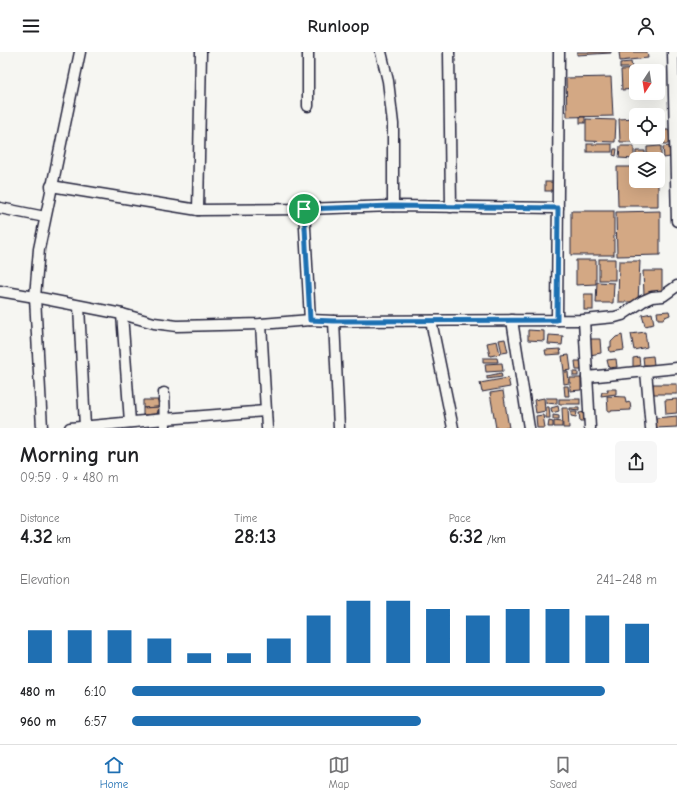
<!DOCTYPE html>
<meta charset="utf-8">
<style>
body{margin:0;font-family:"Comic Neue",sans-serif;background:#f6f6f6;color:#202124;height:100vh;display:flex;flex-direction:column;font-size:15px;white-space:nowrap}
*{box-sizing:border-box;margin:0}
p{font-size:13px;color:#757577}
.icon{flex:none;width:22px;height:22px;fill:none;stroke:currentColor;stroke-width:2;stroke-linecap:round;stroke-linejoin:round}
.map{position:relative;height:376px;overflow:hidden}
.details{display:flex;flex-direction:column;background:#fff;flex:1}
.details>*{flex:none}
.needle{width:26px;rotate:192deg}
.buttons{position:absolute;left:629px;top:12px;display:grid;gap:8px}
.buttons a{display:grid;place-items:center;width:36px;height:36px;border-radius:6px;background:#fff;box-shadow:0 4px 16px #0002;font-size:20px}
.pin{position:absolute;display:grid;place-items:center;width:34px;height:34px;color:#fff;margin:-17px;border:2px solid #fff;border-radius:50%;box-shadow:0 1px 4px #0007}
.round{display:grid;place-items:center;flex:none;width:42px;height:42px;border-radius:6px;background:#f6f6f6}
.headline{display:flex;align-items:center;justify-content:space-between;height:68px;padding:0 20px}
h1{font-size:22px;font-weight:700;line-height:30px}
.metrics{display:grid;grid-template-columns:repeat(3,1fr);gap:6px;height:68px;padding:4px 20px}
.metrics div{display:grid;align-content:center}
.metrics b{font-size:20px;font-weight:700}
.metrics small{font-size:11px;font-weight:400}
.metrics p{font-size:11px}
.chart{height:112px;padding:8px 20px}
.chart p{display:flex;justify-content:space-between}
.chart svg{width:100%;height:72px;margin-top:4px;stroke:#1f6fb2;stroke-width:6}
ul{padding:0 20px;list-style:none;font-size:13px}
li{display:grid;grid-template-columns:64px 48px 1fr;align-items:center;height:30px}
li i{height:10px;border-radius:5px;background:#1f6fb2}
header{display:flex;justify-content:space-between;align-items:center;height:52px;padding:0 20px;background:#fff;font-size:18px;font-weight:700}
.dock{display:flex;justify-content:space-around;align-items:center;height:56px;border-top:1px solid #e0e0e0;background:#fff;font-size:11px;color:#757577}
.dock a{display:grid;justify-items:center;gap:2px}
.dock .selected{color:#1f6fb2}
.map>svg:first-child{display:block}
.building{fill:#d3a884;stroke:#22223b}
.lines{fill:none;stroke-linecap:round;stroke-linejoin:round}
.minor-casing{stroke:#22223b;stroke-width:13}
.minor{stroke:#f6f6f2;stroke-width:10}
.route-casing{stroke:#fff;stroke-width:8}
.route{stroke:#1f6fb2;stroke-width:5}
</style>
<header><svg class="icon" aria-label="menu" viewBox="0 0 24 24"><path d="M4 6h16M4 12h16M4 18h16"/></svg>Runloop<svg class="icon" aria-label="person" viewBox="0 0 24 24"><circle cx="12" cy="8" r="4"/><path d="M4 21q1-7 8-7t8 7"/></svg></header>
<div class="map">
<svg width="677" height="376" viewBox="0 0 677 376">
<rect width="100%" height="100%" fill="#f6f6f2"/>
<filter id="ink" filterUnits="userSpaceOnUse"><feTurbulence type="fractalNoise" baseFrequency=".025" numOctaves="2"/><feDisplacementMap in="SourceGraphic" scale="8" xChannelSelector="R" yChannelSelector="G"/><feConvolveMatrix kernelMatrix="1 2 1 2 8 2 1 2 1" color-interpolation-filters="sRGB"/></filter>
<g filter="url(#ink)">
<g class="building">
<path d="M577 0H611V1L577 3Z"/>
<path d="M619 0H647L648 6 620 9Z"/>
<path d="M631 10 632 16H620V11Z"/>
<path d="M650 17V19H636V37L622 38 621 18Z"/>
<path d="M611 25 613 64 567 65 566 26Z"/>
<rect x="580" y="65" width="5" height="6"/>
<path d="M634 66V79H636V85H653V90H620L619 67Z"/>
<path d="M586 67 616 68 615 90 586 89Z"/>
<path d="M663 78H669L670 92H664Z"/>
<rect x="587" y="92" width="25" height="8"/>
<path d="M620 94H634V107L619 106Z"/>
<path d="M661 94V108L647 107V95Z"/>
<path d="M669 94 670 105 664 106 663 95Z"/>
<path d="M614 97H617L616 104 613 103Z"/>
<path d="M636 99H645V104L636 105Z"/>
<path d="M617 115H636V129H658V154H618Z"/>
<rect x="545" y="130" width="8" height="9"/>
<rect x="571" y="159" width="43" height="44"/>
<path d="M660 159V203L617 204 616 160Z"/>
<rect x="599" y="207" width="16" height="21"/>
<path d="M576 208H596V232L576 233Z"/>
<path d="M619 209H640L638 250H618Z"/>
<path d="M643 219H662V242L644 243Z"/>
<path d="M597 230 614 231 613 251H596Z"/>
<rect x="584" y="242" width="9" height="16"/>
<path d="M669 259 670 263 665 265 664 267H658L657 260Z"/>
<path d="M652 261 654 272 645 274 642 263Z"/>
<path d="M528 278 544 279V289L528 288Z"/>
<path d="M645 280 647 295 634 298 631 282Z"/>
<path d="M549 283 563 284 562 293 548 292Z"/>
<path d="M622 283 624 298 610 300 609 295H611V290L616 285Z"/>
<path d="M505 287 508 300 502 301 499 288Z"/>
<path d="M588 287H600L601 301 590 303Z"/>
<path d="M497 289 500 302 490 304 487 291Z"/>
<path d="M560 297 561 302 546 303 545 298Z"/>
<path d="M569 303 571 318 564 319 562 304Z"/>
<path d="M653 304 654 313 644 314 643 305Z"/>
<path d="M639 305 640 314 633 315V306Z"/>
<path d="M483 306H497L498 310H483Z"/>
<path d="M616 307 617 315 609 316 607 308Z"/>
<path d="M575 309H582L583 318H576Z"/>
<path d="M502 311 503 319 486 320 485 312Z"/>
<path d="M563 320H568L569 331 564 332Z"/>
<rect x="573" y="320" width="5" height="4"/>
<path d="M501 321 502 325 487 327V324Z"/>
<path d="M508 326 510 335 482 340 480 331Z"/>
<path d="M570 326H581V338L570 339Z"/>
<rect x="653" y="332" width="24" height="10"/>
<path d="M564 334H568L569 344H565Z"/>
<path d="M607 337H616V342L601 344 602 340H608Z"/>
<path d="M503 339 509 376H496L490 341Z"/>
<path d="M607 344 625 345 626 351 630 350 631 358 608 359Z"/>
<path d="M544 346 545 359 536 361 534 348Z"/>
<path d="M546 346H557V352L546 351Z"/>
<rect x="559" y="347" width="21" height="5"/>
<path d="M677 347V361L666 362 665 348Z"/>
<path d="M143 348H158L159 355 143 356Z"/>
<path d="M558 354 559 359 552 361 551 356Z"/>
<path d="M159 355 157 362 143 363V356Z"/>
<path d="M546 355H549L550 366H546Z"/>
<path d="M562 356H568L569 376H563Z"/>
<path d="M570 356H579V359L570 358Z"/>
<path d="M571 360H577L576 365 571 364Z"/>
<path d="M586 360V369H580L579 361Z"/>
<path d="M543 363 545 376H537L536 364Z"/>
<path d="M553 363 559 364V367H553Z"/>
<path d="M677 364V375L656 376V366Z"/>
<path d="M549 369 553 370V375H548Z"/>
<path d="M554 369 562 370V375H554Z"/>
</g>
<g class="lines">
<defs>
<g id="minor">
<path d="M381 0 388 29 393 72V154"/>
<path d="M449 0 451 155"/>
<path d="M673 0 677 169"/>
<path d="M308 54V0"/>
<path d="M51 134 198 158 304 157 393 154 558 156"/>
<path d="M0 156 45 165"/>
<path d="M304 157 310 268"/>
<path d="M198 158 201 0"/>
<path d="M0 239 35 245 122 262 154 271 177 274 261 272 310 268 334 269 584 268 615 265 622 263 643 249 652 245 663 244 677 234"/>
<path d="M79 254 85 375"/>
<path d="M122 262 130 370"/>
<path d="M512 268 529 376"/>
<path d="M557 268 559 0"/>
<path d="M584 268 590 376"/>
<path d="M334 269 339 376"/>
<path d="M431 269 453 376"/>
<path d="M261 272 267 376"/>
<path d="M646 319 651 376"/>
<path d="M587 325 677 316"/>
<path d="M164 341 165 376"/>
<path d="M42 376 35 245 39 197 80 0"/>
<path d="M70 376 165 367 266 359"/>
</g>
</defs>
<use href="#minor" class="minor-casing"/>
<use href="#minor" class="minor"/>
</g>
</g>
<g class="lines" filter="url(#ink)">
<defs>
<path id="route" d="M392 154 558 156 557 268 334 269 310 268 304 157Z"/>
</defs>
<use href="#route" class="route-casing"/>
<use href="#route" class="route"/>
</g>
</svg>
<div class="buttons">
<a><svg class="needle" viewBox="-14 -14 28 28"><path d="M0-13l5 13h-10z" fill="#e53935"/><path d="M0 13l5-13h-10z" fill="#757577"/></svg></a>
<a><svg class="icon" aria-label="locate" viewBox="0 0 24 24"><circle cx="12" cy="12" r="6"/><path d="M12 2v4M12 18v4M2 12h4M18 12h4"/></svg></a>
<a><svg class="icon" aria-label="layers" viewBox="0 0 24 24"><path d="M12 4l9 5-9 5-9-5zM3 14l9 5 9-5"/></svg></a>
</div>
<div class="pin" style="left:304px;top:157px;background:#1e9e55"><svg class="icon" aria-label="arrive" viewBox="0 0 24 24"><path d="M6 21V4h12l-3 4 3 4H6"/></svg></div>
</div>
<section class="details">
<div class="headline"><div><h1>Morning run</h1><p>09:59 · 9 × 480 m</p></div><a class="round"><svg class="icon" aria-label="share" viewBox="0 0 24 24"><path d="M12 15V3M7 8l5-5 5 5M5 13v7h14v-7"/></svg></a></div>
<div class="metrics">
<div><p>Distance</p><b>4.32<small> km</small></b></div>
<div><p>Time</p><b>28:13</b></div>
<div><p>Pace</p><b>6:32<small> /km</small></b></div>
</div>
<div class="chart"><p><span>Elevation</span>241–248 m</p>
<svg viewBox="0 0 160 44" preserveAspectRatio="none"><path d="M5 44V24M15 44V24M25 44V24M35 44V29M45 44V38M55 44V38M65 44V29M75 44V15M85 44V6M95 44V6M105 44V11M115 44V15M125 44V11M135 44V11M145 44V15M155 44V20"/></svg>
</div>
<ul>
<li><b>480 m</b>6:10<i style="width:90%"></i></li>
<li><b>960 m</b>6:57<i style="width:55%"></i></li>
</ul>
</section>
<nav class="dock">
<a class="selected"><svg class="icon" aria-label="home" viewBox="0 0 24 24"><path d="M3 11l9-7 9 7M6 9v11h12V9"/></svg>Home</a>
<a><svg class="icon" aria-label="map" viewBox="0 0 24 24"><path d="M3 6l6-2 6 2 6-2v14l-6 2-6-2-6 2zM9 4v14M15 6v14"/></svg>Map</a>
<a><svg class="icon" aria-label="saved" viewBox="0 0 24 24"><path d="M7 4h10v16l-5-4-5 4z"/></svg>Saved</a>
</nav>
